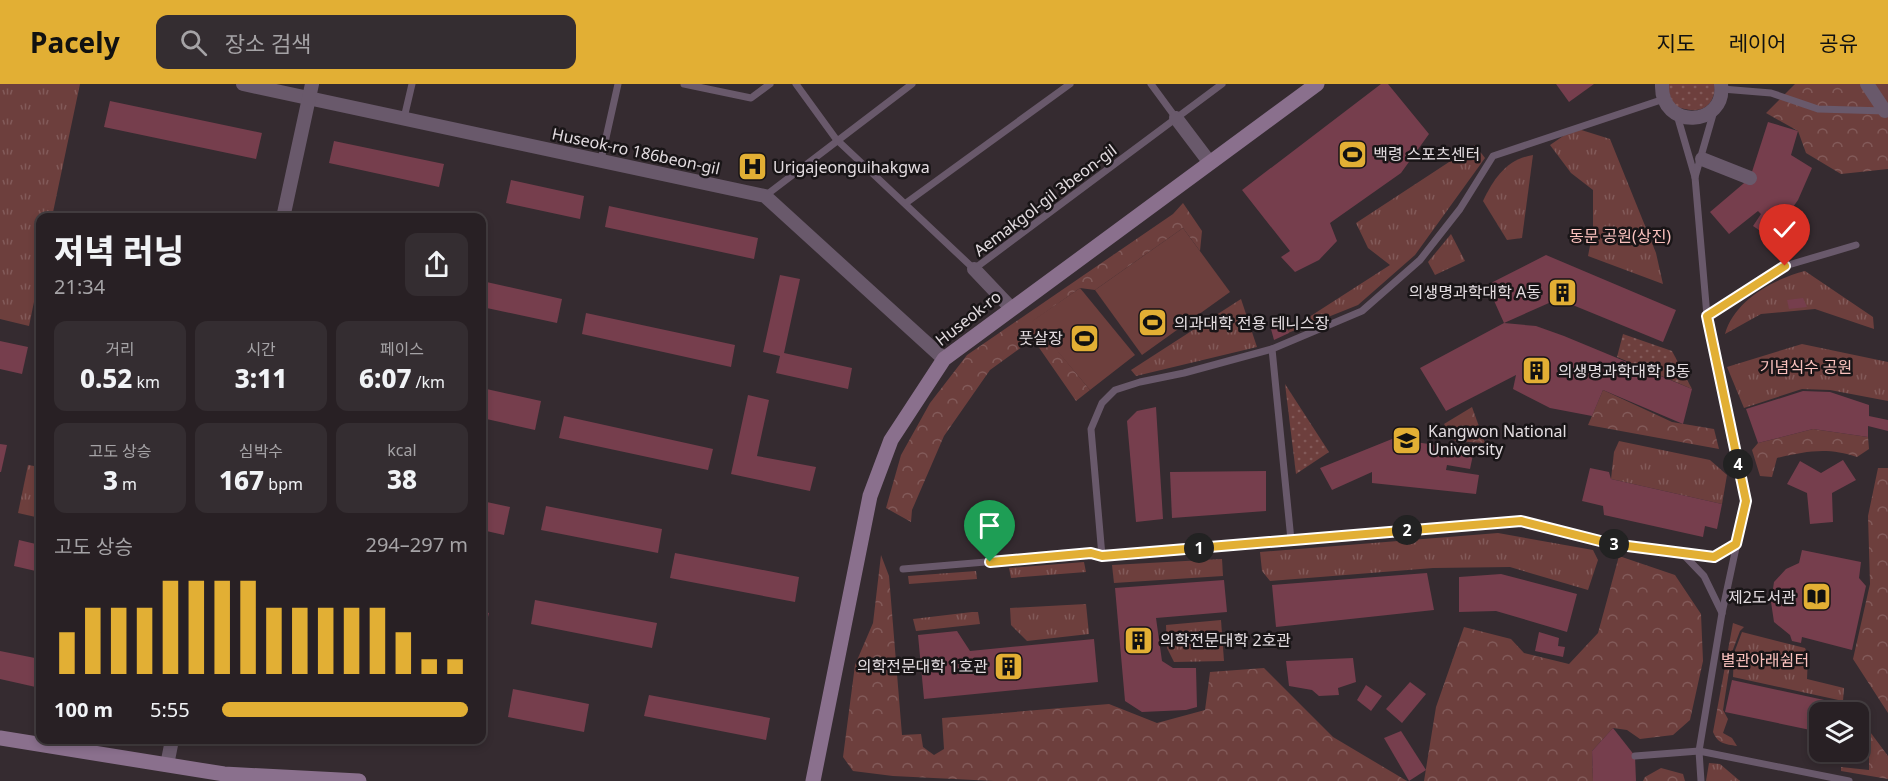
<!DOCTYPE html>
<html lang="ko">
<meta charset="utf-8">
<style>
body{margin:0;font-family:"Noto Sans","Noto Sans KR",sans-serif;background:#342d31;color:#f1f3f6;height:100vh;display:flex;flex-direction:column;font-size:22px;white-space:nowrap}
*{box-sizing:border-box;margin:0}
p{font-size:20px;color:#a5a3a6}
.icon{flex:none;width:33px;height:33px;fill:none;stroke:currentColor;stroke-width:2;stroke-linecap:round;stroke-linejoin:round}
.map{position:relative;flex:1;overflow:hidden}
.details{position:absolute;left:36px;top:129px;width:450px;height:531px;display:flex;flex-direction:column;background:#282024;border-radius:12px;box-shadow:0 3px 9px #0003,0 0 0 2px #443e41}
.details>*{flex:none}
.buttons{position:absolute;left:1809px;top:618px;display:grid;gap:12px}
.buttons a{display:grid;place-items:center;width:60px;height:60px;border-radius:12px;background:#282024;box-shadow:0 3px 9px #0003,0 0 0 2px #443e41;font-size:30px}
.pin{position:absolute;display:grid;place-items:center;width:51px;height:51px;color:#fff;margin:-62px -26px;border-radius:50% 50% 50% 0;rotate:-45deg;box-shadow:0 0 6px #0007}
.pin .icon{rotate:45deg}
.km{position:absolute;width:30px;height:30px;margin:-15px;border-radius:50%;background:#222;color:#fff;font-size:16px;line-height:30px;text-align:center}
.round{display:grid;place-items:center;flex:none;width:63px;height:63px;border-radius:12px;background:#342d31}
.head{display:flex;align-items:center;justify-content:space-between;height:102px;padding:0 18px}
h1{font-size:33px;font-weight:800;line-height:45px}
.stats{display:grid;grid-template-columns:repeat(3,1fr);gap:9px;height:102px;padding:6px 18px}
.stats div{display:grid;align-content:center;border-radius:12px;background:#342d31;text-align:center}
.stats b{font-size:26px;font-weight:800}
.stats small{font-size:16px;font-weight:400}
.stats p{font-size:16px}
.chart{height:168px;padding:12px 18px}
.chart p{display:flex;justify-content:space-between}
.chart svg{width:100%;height:108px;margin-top:6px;stroke:#e2af34;stroke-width:6}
ul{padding:0 18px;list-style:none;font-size:20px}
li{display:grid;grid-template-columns:96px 72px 1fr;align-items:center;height:45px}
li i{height:15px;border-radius:8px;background:#e2af34}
header{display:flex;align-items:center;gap:36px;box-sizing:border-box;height:84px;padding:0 30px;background:#e2af34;color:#111}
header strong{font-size:28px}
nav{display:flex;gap:33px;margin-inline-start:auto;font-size:21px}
.search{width:420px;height:54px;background:#342d31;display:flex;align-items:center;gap:15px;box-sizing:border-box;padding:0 21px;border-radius:12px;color:#a5a3a6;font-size:22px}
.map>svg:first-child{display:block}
.grass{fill:url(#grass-dots)}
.forest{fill:url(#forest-crowns)}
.park{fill:url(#park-tufts)}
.pitch{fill:#6d3f3d}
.building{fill:#763e4d}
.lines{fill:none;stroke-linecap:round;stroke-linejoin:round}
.lane{stroke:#69596b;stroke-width:7}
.street{stroke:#69596b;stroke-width:14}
.secondary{stroke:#8a708d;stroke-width:15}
.route-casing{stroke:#fff;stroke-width:12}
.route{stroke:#e2af34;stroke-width:8}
.labels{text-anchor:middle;stroke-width:5;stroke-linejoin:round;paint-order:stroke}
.street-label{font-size:16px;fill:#e3dce0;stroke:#191517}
.poi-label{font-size:16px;fill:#e3dce0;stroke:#191517;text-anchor:start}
.park-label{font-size:16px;fill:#fbc2be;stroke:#191517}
</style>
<header>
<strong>Pacely</strong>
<div class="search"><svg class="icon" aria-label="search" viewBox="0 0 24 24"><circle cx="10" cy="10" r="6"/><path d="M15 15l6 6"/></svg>장소 검색</div>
<nav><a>지도</a><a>레이어</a><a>공유</a></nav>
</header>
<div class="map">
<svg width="1888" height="697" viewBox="0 0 1888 697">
<defs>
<pattern id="grass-dots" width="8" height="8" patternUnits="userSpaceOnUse" patternTransform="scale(1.5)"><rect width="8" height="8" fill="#6d3f3d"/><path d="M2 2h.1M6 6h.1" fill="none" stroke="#825a59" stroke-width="1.8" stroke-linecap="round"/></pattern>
<pattern id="forest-crowns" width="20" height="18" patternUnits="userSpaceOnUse" patternTransform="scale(1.5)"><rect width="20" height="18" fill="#6d3f3d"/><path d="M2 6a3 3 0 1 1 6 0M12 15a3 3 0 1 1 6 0" fill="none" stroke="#825a59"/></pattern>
<pattern id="park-tufts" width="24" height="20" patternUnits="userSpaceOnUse" patternTransform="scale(1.5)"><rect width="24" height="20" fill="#6d3f3d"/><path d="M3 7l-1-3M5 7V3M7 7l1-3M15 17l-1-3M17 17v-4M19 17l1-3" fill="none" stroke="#825a59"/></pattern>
</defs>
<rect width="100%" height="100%" fill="#352b30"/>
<g class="grass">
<path d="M1666 0H1715C1715 28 1694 31 1673 21Z"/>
<path d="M1623 250 1672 267 1692 305 1617 273Z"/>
<path d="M1285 300 1329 368 1296 390Z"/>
</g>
<g class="forest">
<path d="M1795 0H1888V85L1841 90 1806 69 1798 47 1766 29Z"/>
<path d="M1183 119 1202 147 1200 167 1183 144 1095 206 1080 204 1033 237 1090 306 1076 317 1033 255 990 286 944 352 912 426 911 438 886 424 901 371 930 319 967 271 1173 130Z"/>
<path d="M1603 306 1672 338 1714 345 1719 365 1588 341Z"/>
<path d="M1472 323 1485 359 1455 357 1444 340Z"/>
<path d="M1813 345 1868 353 1869 365 1857 373C1828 363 1807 367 1777 374L1772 393 1760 392 1752 366 1758 359Z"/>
<path d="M1878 384H1888V629L1853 575 1870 500 1868 432Z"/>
<path d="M881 471 889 492 902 651 921 650 923 663 934 671 944 665 942 634 1109 620 1157 639 1205 626 1210 588 1264 584 1333 653 1407 697H994L893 692 853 687 843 673 855 581 873 539Z"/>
<path d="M1619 472 1675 491 1701 530 1703 577 1690 636 1673 651 1640 655 1627 646 1613 644 1592 667 1593 697H1424L1436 623 1464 543 1511 555 1524 569 1569 580 1598 549Z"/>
<path d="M1733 539 1744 543 1740 547 1732 568 1723 626 1728 635 1723 649 1732 654 1737 662C1725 660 1718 660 1713 648Z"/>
<path d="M1859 633 1888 672V695L1841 687V683L1869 686V665L1859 656Z"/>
<path d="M1661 684 1683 690 1685 697H1643L1645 693Z"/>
</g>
<g class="park">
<path d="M0 0H80L52 133 40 134V189L29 242 0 235Z"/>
<path d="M1575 44 1610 55 1656 169 1663 200 1588 172 1593 146V106L1571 89 1550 61Z"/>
<path d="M1475 61 1485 74 1415 171 1358 221 1278 253 1390 181 1368 164 1356 139Z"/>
<path d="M1533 71 1522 154 1507 156 1483 117C1494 94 1507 75 1533 71Z"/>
<path d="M1451 150 1465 177 1435 191 1428 178Z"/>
<path d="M1805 187 1873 233 1874 245 1815 225 1761 230 1725 250C1734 217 1773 195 1805 187Z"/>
<path d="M1241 215 1257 263 1136 292 1131 286Z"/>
<path d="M1802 260 1888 278V317L1830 306 1802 305 1744 324 1727 283Z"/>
<path d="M1619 357 1710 376 1727 391 1722 420 1611 395 1614 368Z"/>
<path d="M28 381 40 383V434L18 429Z"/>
<path d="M1498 449 1593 466 1598 476 1588 506 1510 483 1433 484 1270 497 1262 487 1260 468Z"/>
<path d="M1222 475 1223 492 1114 499 1112 481Z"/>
<path d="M1084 478 1086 488 1011 494 1009 484Z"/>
<path d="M976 487 977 495 909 500 908 492Z"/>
<path d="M1086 520 1089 550 1027 557 1011 541 1010 524Z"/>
<path d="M972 528H978L980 540 916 547 913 535Z"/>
<path d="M1221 536 1224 577 1174 578 1167 564 1166 541Z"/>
<path d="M1742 548 1805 564 1808 571 1807 595 1844 604 1843 617 1733 593 1734 569Z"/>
<path d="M1709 679 1720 680 1740 697H1706Z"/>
</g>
<g class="pitch">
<path d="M1183 144 1230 208 1142 271 1095 206Z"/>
<path d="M1080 204 1135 271 1090 306 1032 237Z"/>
</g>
<g class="building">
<path d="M1381 0H1388L1429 50 1401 89 1330 139 1337 157 1319 176 1295 188 1281 173 1290 167 1242 106Z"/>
<path d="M1556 0H1594L1569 18Z"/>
<path d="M110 17 262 49 256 75 104 43Z"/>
<path d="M1768 38 1798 47 1791 71 1812 84 1798 116 1771 154 1753 142 1761 130 1758 127 1729 150 1710 128 1750 94Z"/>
<path d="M334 57 444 80 439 103 329 79Z"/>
<path d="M511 96 584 112 580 135 506 119Z"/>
<path d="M609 122 758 154 754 175 605 143Z"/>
<path d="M87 127 112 133V134H86Z"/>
<path d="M1546 171 1676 226 1663 258 1558 215 1504 239 1487 201Z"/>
<path d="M780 191 800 195 784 269 852 284 848 305 776 289 780 272 763 268Z"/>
<path d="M482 197 562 215 557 239 482 223Z"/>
<path d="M1803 214 1807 223 1789 225 1787 216Z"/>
<path d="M586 229 735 261 731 283 582 250Z"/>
<path d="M1285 239 1289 249 1274 256 1271 245Z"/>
<path d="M1504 239 1536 242 1564 252 1692 305 1683 340 1603 306 1592 332 1550 324 1513 305 1516 291 1446 327 1420 284Z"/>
<path d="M0 257 28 263 22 290 0 285Z"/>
<path d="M482 304 541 317 535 346 482 334Z"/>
<path d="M1803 307 1830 308 1869 321V332L1888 336V347L1868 342V353L1813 345 1758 359 1746 325Z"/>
<path d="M748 311 769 316 757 372 816 383 810 407 731 390Z"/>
<path d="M1156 323 1163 435 1136 438 1127 337 1137 327Z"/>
<path d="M564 332 713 365 708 386 559 354Z"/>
<path d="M39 347H40V375L34 374Z"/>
<path d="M1392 355 1474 366 1470 385 1447 381 1446 386 1479 391 1476 410 1372 399V388L1332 406 1320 384Z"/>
<path d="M0 360 7 361 1 388H0Z"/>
<path d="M1843 376 1856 396 1832 409 1833 438 1810 440 1807 409 1787 400 1800 377 1821 389Z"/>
<path d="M1590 384 1609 388 1611 395 1722 420 1717 445 1705 442 1703 453 1604 431 1603 422 1582 417Z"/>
<path d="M1266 387V427L1172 434 1170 388Z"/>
<path d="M482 417 510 423 504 451 482 446Z"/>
<path d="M546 422 662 445 658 469 541 446Z"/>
<path d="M19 456 40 461V488L14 482Z"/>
<path d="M1802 466 1861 478 1859 494 1866 502 1852 566 1802 553 1801 559 1792 557 1790 551 1774 538 1771 518 1774 498 1786 485 1799 479Z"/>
<path d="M675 469 799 493 795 518 670 494Z"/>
<path d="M1427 489 1434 526 1276 543 1272 501Z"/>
<path d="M1501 490 1577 510 1567 548 1496 527 1459 528V493Z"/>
<path d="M1224 496 1227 528 1156 534 1162 577 1173 584H1196L1197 623 1186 626 1142 628 1125 617 1115 504Z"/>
<path d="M535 516 657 539 652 564 531 540Z"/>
<path d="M482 527 489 529 483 553 482 552Z"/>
<path d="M957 547 970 567 1094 555 1098 598 924 615 918 551Z"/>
<path d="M1539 548 1559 554 1558 562 1565 563 1563 573 1535 567Z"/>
<path d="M0 567 40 575V604L0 595Z"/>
<path d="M1353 574 1356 598 1338 604 1339 611 1319 612 1312 606 1289 602 1286 577Z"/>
<path d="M1732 596 1838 619 1836 628H1820V648L1725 628Z"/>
<path d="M1410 598 1426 610 1402 639 1386 625Z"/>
<path d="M1366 601 1382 612 1371 627 1357 616Z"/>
<path d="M513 605 589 620 584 648 508 633Z"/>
<path d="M649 611 770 634 766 656 644 632Z"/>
<path d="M1613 644 1635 672 1636 697H1593L1592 667Z"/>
<path d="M1401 647 1426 686 1409 697 1384 654Z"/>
</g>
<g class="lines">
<g class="lane">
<path d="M684 0 751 14 770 0"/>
<path d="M796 0 836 55 974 185 1222 0"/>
<path d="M1151 0 1176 34"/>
<path d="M1722 5 1771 9 1818 25 1885 27"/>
<path d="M1677 31 1695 93 1707 232 1714 275 1746 417 1722 529 1699 667 1701 697"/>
<path d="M404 34 412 0"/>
<path d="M601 76 618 0"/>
<path d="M1695 93 1714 27"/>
<path d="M765 112 912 0"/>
<path d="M906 119 1070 0"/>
<path d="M1707 232 1785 182 1856 161"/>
<path d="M1291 456 1272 265 1362 227 1420 176 1460 125 1493 72 1664 15"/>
<path d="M1681 468 1704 492 1722 529"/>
<path d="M1102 472 1091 345 1102 319 1115 306 1140 298 1184 289 1272 265"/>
<path d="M903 485 1091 469 1102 472 1521 437 1612 460 1714 473 1736 460"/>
<path d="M1635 672 1699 667 1849 697"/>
</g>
<g class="street">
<path d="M243 0 765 112 944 275"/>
<path d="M1662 0C1660 47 1727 43 1721 0"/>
<path d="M1867 0 1885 27"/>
<path d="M1176 34 1210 79"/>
<path d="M1702 75 1750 94"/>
<path d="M283 134 312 0"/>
<path d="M974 185 1011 224"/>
<path d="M167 681 172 656"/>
</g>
<g class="secondary">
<path d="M0 654 224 690 359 697"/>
<path d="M813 697 870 412 891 356 944 275 1317 0"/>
</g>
</g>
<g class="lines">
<defs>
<path id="route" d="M990 478 1091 469 1102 472 1521 437 1612 460 1714 473 1736 460 1746 417 1707 232 1785 182"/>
</defs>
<use href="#route" class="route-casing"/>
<use href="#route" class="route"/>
</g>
<defs>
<symbol id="stadium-square" viewBox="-11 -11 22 22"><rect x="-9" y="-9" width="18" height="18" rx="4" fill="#e2af34" stroke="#191517"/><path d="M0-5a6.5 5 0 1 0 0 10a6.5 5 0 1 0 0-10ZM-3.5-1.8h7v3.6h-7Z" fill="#111"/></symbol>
<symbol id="hospital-square" viewBox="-11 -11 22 22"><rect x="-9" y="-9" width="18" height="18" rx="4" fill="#e2af34" stroke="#191517"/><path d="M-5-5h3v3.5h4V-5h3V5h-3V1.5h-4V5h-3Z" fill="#111"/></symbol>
<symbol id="building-square" viewBox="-11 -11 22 22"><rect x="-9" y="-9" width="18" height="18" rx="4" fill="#e2af34" stroke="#191517"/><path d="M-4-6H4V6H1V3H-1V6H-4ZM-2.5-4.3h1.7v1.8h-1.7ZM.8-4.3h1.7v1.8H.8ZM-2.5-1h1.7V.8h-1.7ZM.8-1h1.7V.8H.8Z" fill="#111"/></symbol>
<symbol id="university-square" viewBox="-11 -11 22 22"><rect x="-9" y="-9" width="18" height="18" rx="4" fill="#e2af34" stroke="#191517"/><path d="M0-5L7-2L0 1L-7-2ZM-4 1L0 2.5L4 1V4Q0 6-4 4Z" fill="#111"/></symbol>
<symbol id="library-square" viewBox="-11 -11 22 22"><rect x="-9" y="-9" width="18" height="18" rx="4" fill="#e2af34" stroke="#191517"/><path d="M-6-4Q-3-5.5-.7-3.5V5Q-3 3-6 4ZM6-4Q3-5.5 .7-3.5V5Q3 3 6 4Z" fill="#111"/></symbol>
</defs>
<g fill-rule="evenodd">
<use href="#stadium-square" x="1336" y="54" width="33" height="33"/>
<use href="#hospital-square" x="736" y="66" width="33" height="33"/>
<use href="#building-square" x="1546" y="192" width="33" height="33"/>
<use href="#stadium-square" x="1136" y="222" width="33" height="33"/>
<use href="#stadium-square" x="1068" y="238" width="33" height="33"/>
<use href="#building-square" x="1520" y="270" width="33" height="33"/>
<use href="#university-square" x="1390" y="340" width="33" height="33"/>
<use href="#library-square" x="1800" y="496" width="33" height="33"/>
<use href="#building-square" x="1122" y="540" width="33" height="33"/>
<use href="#building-square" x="992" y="566" width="33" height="33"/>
</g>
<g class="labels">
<g class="street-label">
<text transform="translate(636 67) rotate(12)" y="6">Huseok-ro 186beon-gil</text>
<text transform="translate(1045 116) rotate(-37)" y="6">Aemakgol-gil 3beon-gil</text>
<text transform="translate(968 234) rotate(-38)" y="6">Huseok-ro</text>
</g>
<g class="poi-label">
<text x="1373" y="76">백령 스포츠센터</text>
<text x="773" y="89">Urigajeonguihakgwa</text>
<text x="1541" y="214" text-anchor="end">의생명과학대학 A동</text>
<text x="1174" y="245">의과대학 전용 테니스장</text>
<text x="1063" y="260" text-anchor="end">풋살장</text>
<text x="1558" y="293">의생명과학대학 B동</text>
<text x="1428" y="353">Kangwon National<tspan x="1428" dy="18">University</tspan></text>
<text x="1796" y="519" text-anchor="end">제2도서관</text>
<text x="1160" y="562">의학전문대학 2호관</text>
<text x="988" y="588" text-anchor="end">의학전문대학 1호관</text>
</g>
<g class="park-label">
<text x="1620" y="158">동문 공원(상진)</text>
<text x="1806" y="289">기념식수 공원</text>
<text x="1765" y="582">별관아래쉼터</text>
</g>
</g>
</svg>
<div class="buttons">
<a><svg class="icon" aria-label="layers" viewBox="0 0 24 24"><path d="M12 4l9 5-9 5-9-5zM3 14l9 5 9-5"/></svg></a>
</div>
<div class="pin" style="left:990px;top:478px;background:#1e9e55"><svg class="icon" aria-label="arrive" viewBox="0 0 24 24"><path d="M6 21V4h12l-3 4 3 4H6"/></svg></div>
<div class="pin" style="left:1785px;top:182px;background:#d93025"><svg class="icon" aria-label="check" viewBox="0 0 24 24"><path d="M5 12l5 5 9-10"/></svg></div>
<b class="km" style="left:1199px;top:464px">1</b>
<b class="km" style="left:1407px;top:446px">2</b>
<b class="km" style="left:1614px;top:460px">3</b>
<b class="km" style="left:1738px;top:380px">4</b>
<section class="details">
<div class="head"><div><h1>저녁 러닝</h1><p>21:34</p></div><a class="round"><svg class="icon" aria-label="share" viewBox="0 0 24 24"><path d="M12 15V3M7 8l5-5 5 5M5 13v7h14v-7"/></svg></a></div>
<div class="stats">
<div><p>거리</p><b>0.52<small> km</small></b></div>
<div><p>시간</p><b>3:11</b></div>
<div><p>페이스</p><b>6:07<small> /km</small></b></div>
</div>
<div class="stats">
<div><p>고도 상승</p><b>3<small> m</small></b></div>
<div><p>심박수</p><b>167<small> bpm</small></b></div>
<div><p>kcal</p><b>38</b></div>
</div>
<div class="chart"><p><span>고도 상승</span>294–297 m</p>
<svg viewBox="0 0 160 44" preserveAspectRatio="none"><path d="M5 44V27M15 44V17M25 44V17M35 44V17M45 44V6M55 44V6M65 44V6M75 44V6M85 44V17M95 44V17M105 44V17M115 44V17M125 44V17M135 44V27M145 44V38M155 44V38"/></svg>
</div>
<ul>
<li><b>100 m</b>5:55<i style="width:100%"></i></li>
</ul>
</section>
</div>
